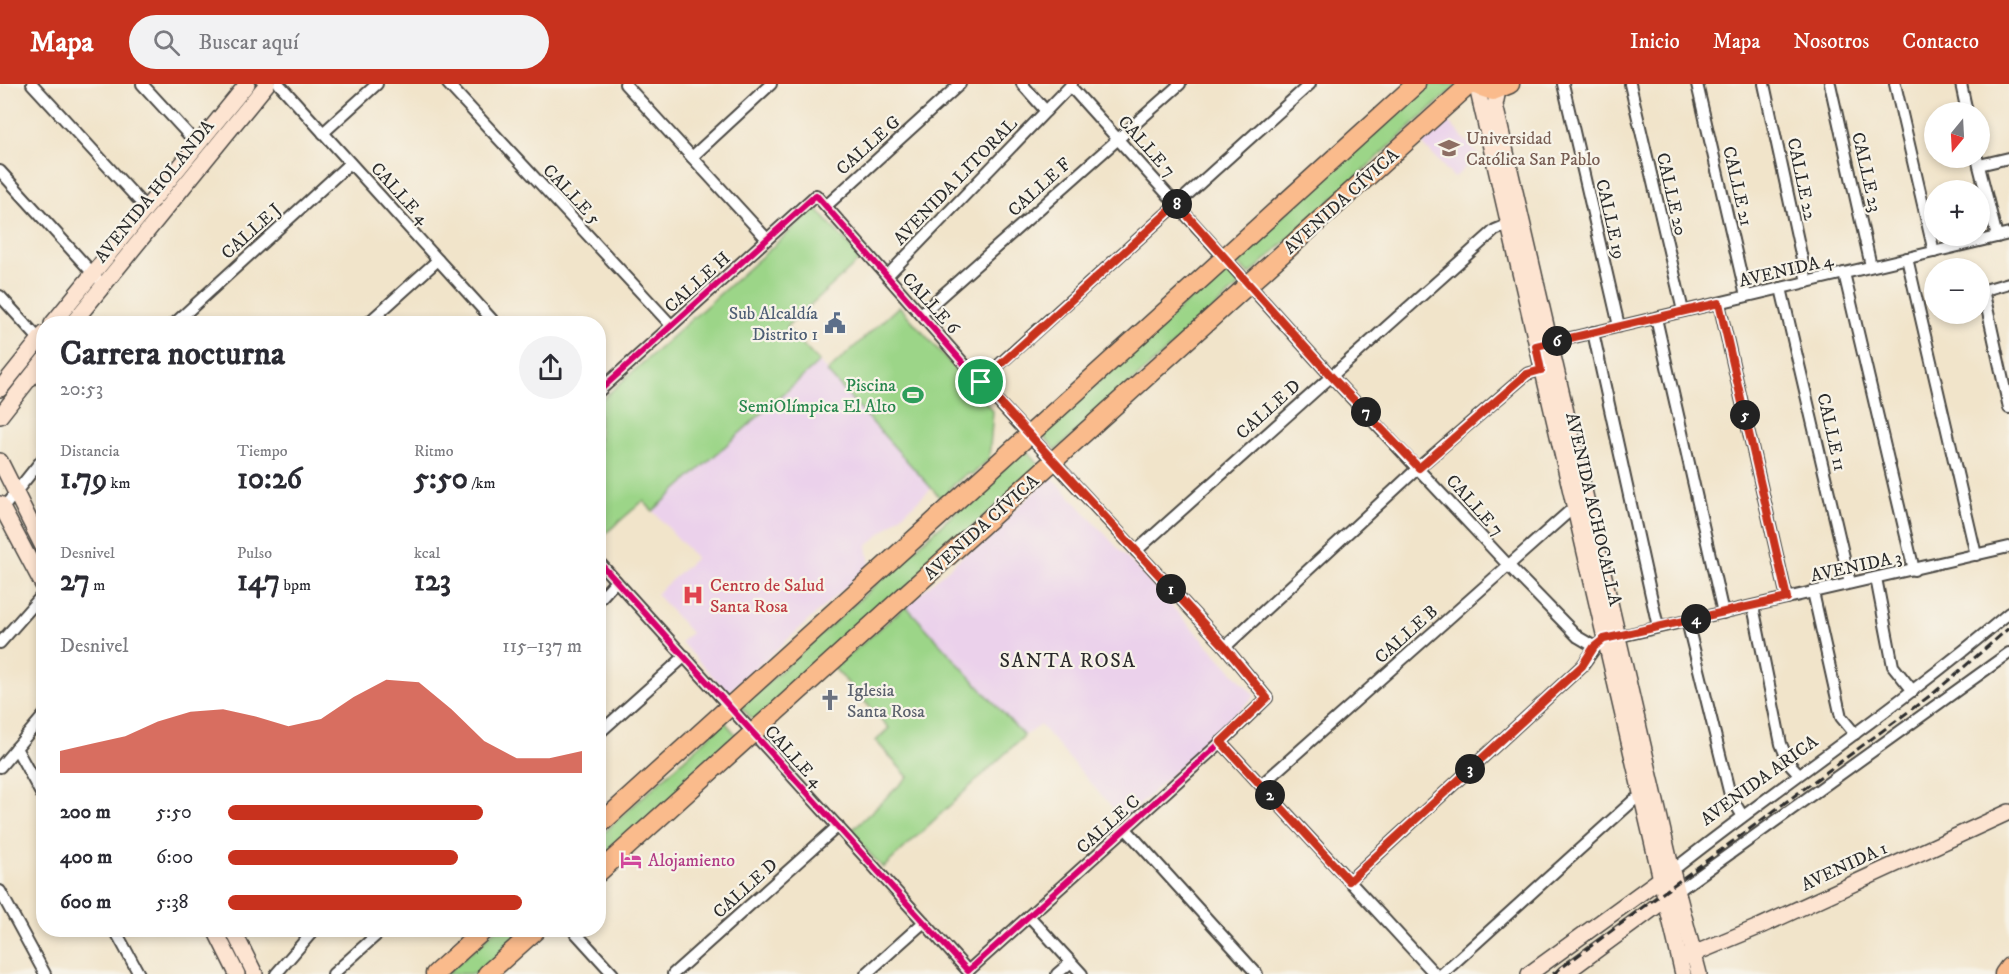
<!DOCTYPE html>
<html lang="es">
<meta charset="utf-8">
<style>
body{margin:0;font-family:"IM FELL DW Pica",serif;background:#f2f2f3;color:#2b2b33;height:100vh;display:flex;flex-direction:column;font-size:22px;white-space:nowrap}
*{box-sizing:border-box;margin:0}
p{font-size:20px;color:#7c7c81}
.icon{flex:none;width:33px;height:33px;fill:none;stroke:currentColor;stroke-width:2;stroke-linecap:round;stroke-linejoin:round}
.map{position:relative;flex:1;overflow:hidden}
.panel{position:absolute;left:36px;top:232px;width:570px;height:621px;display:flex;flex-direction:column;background:#fff;border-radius:24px;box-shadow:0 3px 9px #0003}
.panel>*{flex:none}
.needle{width:39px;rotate:198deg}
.tools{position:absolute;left:1924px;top:18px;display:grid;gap:12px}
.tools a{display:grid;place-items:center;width:66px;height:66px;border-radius:50%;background:#fff;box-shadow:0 3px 9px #0003;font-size:30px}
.pin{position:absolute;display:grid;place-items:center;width:51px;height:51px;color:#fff;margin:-26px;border:3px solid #fff;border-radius:50%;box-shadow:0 2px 6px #0007}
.km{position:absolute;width:30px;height:30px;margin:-15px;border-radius:50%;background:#222;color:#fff;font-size:16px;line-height:30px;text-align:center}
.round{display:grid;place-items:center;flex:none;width:63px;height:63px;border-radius:32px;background:#f2f2f3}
.overview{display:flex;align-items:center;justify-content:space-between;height:102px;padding:0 24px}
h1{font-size:33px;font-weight:800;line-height:45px}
.metrics{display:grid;grid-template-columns:repeat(3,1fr);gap:9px;height:102px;padding:6px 24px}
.metrics div{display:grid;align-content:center}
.metrics b{font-size:30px;font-weight:800}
.metrics small{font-size:16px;font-weight:400}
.metrics p{font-size:16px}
.chart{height:168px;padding:12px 24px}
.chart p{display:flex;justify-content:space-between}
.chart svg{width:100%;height:108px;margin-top:6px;fill:#c8321e;opacity:.7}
ul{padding:0 24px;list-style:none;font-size:20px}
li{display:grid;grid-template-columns:96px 72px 1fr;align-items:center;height:45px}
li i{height:15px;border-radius:8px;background:#c8321e}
header{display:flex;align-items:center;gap:36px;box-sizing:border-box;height:84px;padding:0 30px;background:#c8321e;color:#fff}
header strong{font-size:28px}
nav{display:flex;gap:33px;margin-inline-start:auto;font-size:21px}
.search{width:420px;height:54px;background:#f2f2f3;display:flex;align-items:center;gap:15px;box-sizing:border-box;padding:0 21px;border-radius:33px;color:#7c7c81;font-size:22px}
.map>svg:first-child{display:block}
.built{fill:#ebd1eb}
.green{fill:#9cd588;stroke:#64805a;stroke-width:1.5}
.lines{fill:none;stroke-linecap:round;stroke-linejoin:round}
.street-casing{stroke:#494743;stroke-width:14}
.secondary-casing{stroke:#494743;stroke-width:18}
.primary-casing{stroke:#494743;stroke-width:21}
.street{stroke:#fff;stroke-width:10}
.secondary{stroke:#fde4d1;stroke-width:15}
.primary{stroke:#fabb8c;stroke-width:18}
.rail{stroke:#2b2b2b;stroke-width:3;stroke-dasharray:9 4.5;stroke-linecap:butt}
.cycleway-casing{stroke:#f7f3e8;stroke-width:10}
.cycleway{stroke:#d6006c;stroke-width:6}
.route-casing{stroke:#fff;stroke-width:12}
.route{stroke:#c8321e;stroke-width:8}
.labels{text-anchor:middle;stroke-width:4.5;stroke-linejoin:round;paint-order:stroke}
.education-label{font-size:18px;fill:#785e54;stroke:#f7f3e8;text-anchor:start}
.street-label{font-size:18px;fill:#2b2b2b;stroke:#f7f3e8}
.service-label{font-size:18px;fill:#4e5e75;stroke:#f7f3e8;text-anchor:end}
.leisure-label{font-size:18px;fill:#27864d;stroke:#f7f3e8;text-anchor:end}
.health-label{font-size:18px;fill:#be3a42;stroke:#f7f3e8;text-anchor:start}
.worship-label{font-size:18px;fill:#5b616d;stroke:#f7f3e8;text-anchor:start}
.hotel-label{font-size:18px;fill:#b23c85;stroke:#f7f3e8;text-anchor:start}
.neighbourhood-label{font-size:20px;letter-spacing:1.5px;fill:#2b2b2b;stroke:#f7f3e8}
</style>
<header>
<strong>Mapa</strong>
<div class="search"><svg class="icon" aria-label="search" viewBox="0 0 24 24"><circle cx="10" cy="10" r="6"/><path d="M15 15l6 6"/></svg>Buscar aquí</div>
<nav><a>Inicio</a><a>Mapa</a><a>Nosotros</a><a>Contacto</a></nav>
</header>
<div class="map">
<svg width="2009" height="890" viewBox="0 0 2009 890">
<rect width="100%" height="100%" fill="#f7f3e8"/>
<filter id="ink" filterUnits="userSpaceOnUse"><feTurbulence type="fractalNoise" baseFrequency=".0167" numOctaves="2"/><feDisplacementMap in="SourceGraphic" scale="12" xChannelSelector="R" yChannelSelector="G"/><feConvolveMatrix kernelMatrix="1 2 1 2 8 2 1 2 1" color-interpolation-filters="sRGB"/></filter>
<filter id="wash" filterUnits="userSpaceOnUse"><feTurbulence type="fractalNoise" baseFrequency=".008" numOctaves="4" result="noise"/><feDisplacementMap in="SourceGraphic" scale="24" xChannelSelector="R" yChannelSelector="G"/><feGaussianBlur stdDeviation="1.35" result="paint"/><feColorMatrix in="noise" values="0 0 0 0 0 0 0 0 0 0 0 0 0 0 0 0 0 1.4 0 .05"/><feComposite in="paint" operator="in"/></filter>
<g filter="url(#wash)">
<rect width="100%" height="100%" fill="#f1e4ca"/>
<g class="built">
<path d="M1445 34 1479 71 1454 94 1419 56Z"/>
<path d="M819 278 932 404 867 462 870 481 728 609 681 558 691 549 656 510 696 474 653 427Z"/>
<path d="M1052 393 1255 612 1123 736 1040 641 1024 652 906 522Z"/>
</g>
<g class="green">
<path d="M1430 0H1458L1249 191 1234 175Z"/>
<path d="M816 124 861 175 786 243 819 278 653 427 643 417 599 455V318Z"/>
<path d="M1224 185 1240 201 1056 366 1041 349Z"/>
<path d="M899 222 993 327 989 375 973 390H966L949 405 948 414 943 417 827 288Z"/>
<path d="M1025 365 1040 382 756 639 741 623Z"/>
<path d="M906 522 1024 652 883 784 850 748 908 693 876 657 889 644 834 584Z"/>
<path d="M725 638 739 654 599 783V753Z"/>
<path d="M495 846H529L480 890H446Z"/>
</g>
</g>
<g filter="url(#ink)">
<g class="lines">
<defs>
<g id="street">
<path d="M32 0 146 124"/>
<path d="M142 0 198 61"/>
<path d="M279 0 496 240"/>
<path d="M448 0 671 241"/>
<path d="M625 0 767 155"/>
<path d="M1022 0 1046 27"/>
<path d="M1563 0 1619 242"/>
<path d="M1630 0 1683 227"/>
<path d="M1697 0 1746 212"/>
<path d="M1764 0 1807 198"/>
<path d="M1830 0 1871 182"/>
<path d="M1895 0 1934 168"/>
<path d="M1961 0 1967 28"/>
<path d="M1070 2 1330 291 1508 481 1578 553 1595 563"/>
<path d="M323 49 377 0"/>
<path d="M692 73 771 0"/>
<path d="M1977 74 1997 153"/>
<path d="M1979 81 2009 74"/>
<path d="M0 87 97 194"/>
<path d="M826 122 960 0"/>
<path d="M1907 174 1976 471"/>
<path d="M1844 189 1914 486"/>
<path d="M887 192 1072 0"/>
<path d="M2009 199 1988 205 1984 210 2009 324"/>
<path d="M1781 204 1850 499"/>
<path d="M0 212 39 255"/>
<path d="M1719 219 1787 514"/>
<path d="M921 230 1180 0"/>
<path d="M1656 234 1723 529"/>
<path d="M174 240 350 79"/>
<path d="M367 240 438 176"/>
<path d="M1593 248 1658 543"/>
<path d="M1545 260 2009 150"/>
<path d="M980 298 1310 0"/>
<path d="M598 308 816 111 980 298 1225 563 1267 614 1228 652 968 887 598 477"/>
<path d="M0 428 44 373"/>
<path d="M1136 467 1495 146 1507 141"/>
<path d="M1876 494 1893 582 1913 607"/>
<path d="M1813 508 1841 633 1855 650"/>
<path d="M598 517 616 497"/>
<path d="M1753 522 1781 660 1789 679 1799 690"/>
<path d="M1687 537 1730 711 1742 731"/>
<path d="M1612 554 2009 463"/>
<path d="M0 559 44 509"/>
<path d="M1225 563 1418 384 1527 290 1541 286"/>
<path d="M598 650 685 572"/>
<path d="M1221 658 1435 890"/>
<path d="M16 664 44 715"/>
<path d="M0 683 44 631"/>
<path d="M1261 701 1573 424"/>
<path d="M1126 745 1257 890"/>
<path d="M1672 787C1783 699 1901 621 2009 529"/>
<path d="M1349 797 1582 582 1598 560"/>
<path d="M0 807 45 890"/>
<path d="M1678 807 2009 569"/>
<path d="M1029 832 1082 890"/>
<path d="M115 846 139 890"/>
<path d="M573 846 613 890"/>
<path d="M276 890 314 846"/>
<path d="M333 890 382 846"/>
<path d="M673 890 838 742"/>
<path d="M866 890 924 838"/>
<path d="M1057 890 1071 878"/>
<path d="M1442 890 1634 716 1641 713"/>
</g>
<g id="secondary">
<path d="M1477 3 1683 890"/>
<path d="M1498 6 1495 21 1672 787 1699 890"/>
<path d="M52 240 247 0"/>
<path d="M72 240 267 0"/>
<path d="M0 305 44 250"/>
<path d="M0 332 44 276"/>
<path d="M0 377 44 465"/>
<path d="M0 420 44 503"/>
<path d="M215 846 237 890"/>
<path d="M233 846 255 890"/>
<path d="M1686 873 1761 842 2009 728"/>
<path d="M1529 890 1667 790"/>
<path d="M1564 890 1673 810"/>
</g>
<g id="primary">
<path d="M1472 0 1493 7 1510 0"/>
<path d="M598 742 1416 0"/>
<path d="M598 789 1470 0"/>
<path d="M435 890 484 846"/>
<path d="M487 890 536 846"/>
<path d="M2004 890 2009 883"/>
</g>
</defs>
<use href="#street" class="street-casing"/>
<use href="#secondary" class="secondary-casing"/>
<use href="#primary" class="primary-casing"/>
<use href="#street" class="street"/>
<use href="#secondary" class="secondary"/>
<use href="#primary" class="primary"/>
<path class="rail" d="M1553 890 1935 608 2009 544"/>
<defs>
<path id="cycleway" d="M598 308 816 111 980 298 1225 563 1267 614 1228 652 968 887 598 477"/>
</defs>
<use href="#cycleway" class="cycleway-casing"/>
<use href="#cycleway" class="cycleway"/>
</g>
</g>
<g class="lines" filter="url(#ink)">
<defs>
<path id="route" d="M1177 120 1330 291 1419 384 1527 290 1541 286 1536 262 1719 219 1787 514 1604 555 1594 563 1582 582 1349 797 1221 658 1267 614 1225 563 981 298Z"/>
</defs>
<use href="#route" class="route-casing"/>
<use href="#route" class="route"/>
</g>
<defs>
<symbol id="university-bare" viewBox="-9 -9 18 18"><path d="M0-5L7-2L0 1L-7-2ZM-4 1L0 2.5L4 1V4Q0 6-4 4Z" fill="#8d6e63" stroke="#f7f3e8" stroke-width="2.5" paint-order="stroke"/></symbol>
<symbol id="civic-bare" viewBox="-9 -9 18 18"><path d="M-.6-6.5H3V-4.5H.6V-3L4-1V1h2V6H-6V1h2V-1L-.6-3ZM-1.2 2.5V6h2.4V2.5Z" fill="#5c6f8a" stroke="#f7f3e8" stroke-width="2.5" paint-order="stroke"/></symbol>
<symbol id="stadium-bare" viewBox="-9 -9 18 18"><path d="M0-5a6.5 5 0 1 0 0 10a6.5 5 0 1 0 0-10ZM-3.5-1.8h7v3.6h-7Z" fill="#2e9e5b" stroke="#f7f3e8" stroke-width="2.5" paint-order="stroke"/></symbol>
<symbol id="hospital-bare" viewBox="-9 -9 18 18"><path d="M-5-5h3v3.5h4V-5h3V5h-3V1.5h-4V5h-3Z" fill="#e0444e" stroke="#f7f3e8" stroke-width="2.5" paint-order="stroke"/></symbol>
<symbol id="church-bare" viewBox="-9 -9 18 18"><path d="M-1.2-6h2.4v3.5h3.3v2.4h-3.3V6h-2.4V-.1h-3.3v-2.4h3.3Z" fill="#6b7280" stroke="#f7f3e8" stroke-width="2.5" paint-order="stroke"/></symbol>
<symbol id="hotel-bare" viewBox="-9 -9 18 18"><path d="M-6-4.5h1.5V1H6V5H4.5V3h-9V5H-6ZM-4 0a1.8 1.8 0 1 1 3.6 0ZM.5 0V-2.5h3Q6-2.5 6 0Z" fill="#d1479c" stroke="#f7f3e8" stroke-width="2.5" paint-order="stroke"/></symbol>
</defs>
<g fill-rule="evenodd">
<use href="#university-bare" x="1434" y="49" width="30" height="30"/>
<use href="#civic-bare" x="820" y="224" width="30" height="30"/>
<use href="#stadium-bare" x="898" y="296" width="30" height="30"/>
<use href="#hospital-bare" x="678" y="496" width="30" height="30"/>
<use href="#church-bare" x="815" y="601" width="30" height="30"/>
<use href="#hotel-bare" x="616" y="761" width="30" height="30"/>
</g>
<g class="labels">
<g class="education-label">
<text x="1466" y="60">Universidad<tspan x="1466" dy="21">Católica San Pablo</tspan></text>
</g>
<g class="street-label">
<text transform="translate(868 61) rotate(-42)" y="6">CALLE G</text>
<text transform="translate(1147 62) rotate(48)" y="6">CALLE 7</text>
<text transform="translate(1867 88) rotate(77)" y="6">CALLE 23</text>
<text transform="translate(1802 95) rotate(78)" y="6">CALLE 22</text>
<text transform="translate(955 97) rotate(-46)" y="6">AVENIDA LITORAL</text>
<text transform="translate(1738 102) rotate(77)" y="6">CALLE 21</text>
<text transform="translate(1039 103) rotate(-42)" y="6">CALLE F</text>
<text transform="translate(154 107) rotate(-51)" y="6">AVENIDA HOLANDA</text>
<text transform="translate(400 109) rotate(48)" y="6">CALLE 4</text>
<text transform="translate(572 110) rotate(47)" y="6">CALLE 5</text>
<text transform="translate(1672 110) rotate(77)" y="6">CALLE 20</text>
<text transform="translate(1341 117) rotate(-42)" y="6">AVENIDA CÍVICA</text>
<text transform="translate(1611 135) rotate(77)" y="6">CALLE 19</text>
<text transform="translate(251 147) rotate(-42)" y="6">CALLE J</text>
<text transform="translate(1786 186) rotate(-13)" y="6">AVENIDA 4</text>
<text transform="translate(697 198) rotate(-42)" y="6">CALLE H</text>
<text transform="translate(931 219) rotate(48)" y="6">CALLE 6</text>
<text transform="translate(1268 325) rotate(-42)" y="6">CALLE D</text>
<text transform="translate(1832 348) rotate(77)" y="6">CALLE 11</text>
<text transform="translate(1475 421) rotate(48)" y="6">CALLE 7</text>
<text transform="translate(1594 425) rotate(77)" y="6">AVENIDA ACHOCALLA</text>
<text transform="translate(981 443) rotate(-42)" y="6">AVENIDA CÍVICA</text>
<text transform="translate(1856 482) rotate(-12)" y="6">AVENIDA 3</text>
<text transform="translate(1406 550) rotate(-42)" y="6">CALLE B</text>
<text transform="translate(794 672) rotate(48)" y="6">CALLE 4</text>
<text transform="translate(1759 696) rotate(-36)" y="6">AVENIDA ARICA</text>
<text transform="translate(1108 740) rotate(-42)" y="6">CALLE C</text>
<text transform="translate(1844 782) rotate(-25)" y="6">AVENIDA 1</text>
<text transform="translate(745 804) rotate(-42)" y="6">CALLE D</text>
</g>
<g class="service-label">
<text x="818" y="235">Sub Alcaldía<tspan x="818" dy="21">Distrito 1</tspan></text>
</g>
<g class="leisure-label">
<text x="896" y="307">Piscina<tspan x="896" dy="21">SemiOlímpica El Alto</tspan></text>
</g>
<g class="health-label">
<text x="710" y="507">Centro de Salud<tspan x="710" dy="21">Santa Rosa</tspan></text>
</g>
<g class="worship-label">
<text x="847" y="612">Iglesia<tspan x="847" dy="21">Santa Rosa</tspan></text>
</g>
<g class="hotel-label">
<text x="648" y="782">Alojamiento</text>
</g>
<g class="neighbourhood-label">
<text x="1068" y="583">SANTA ROSA</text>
</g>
</g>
</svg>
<div class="tools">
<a><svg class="needle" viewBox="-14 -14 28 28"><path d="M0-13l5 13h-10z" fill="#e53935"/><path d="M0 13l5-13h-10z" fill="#7c7c81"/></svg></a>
<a>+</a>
<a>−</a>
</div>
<div class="pin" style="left:981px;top:298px;background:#1e9e55"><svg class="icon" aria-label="arrive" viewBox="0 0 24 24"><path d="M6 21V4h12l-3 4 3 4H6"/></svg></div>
<b class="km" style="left:1171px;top:505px">1</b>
<b class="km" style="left:1270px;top:711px">2</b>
<b class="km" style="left:1470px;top:685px">3</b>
<b class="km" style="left:1696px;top:535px">4</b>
<b class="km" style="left:1745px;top:331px">5</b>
<b class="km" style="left:1557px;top:257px">6</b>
<b class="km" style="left:1366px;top:328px">7</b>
<b class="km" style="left:1177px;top:120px">8</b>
<section class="panel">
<div class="overview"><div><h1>Carrera nocturna</h1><p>20:53</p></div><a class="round"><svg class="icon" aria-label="share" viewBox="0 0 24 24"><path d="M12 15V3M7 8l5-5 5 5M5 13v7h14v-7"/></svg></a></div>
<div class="metrics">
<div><p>Distancia</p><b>1.79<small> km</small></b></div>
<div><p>Tiempo</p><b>10:26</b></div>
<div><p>Ritmo</p><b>5:50<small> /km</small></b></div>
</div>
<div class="metrics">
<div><p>Desnivel</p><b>27<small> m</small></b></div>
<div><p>Pulso</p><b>147<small> bpm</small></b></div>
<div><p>kcal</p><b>123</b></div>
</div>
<div class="chart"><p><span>Desnivel</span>115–137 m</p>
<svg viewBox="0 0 160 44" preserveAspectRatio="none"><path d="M0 44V35L10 32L20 29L30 23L40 19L50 18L60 21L70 25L80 22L90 13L100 6L110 7L120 18L130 31L140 38L150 38L160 35V44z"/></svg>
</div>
<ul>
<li><b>200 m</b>5:50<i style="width:72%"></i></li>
<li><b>400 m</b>6:00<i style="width:65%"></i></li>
<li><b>600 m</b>5:38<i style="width:83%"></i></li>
</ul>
</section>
</div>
